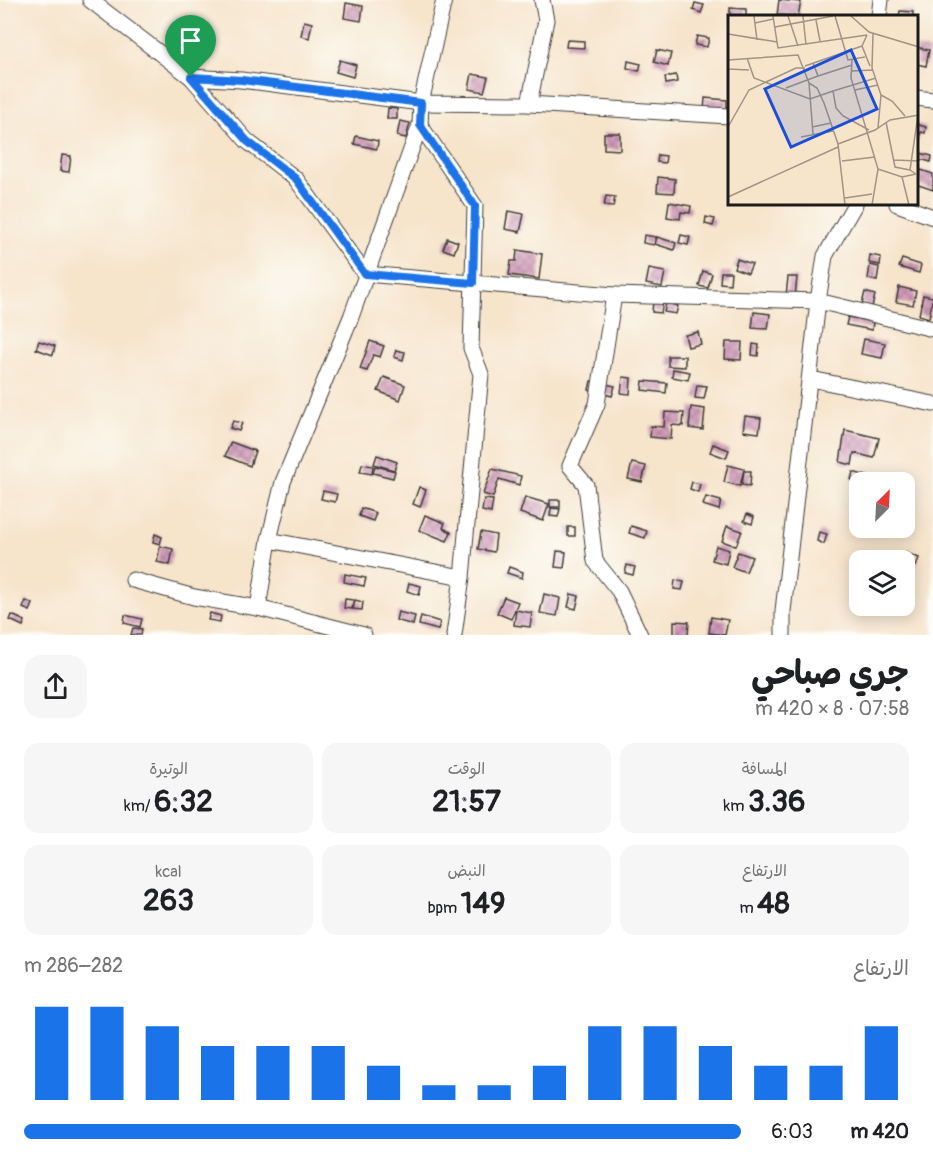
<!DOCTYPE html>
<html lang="ar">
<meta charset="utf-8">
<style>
body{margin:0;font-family:Pangolin,"Playpen Sans Arabic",sans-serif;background:#f6f6f6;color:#202124;direction:rtl;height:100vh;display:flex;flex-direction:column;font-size:22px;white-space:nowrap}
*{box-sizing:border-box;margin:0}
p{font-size:20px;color:#757577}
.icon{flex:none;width:33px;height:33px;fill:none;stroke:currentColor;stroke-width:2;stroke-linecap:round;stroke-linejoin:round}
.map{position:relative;height:635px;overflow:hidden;direction:ltr}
.sheet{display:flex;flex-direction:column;background:#fff;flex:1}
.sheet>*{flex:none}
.needle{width:39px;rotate:24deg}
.buttons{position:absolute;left:849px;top:472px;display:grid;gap:12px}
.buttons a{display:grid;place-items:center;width:66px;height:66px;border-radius:12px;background:#fff;box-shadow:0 3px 15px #0003;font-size:30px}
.pin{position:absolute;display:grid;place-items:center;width:51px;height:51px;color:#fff;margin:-62px -26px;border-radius:50% 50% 50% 0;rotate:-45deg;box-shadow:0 0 6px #0007}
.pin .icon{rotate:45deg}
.round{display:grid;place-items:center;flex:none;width:63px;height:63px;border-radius:18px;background:#f6f6f6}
.overview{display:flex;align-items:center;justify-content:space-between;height:102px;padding:0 24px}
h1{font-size:33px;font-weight:700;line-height:45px}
.stats{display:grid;grid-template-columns:repeat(3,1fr);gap:9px;height:102px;padding:6px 24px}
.stats div{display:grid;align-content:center;border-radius:15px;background:#f6f6f6;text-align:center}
.stats b{font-size:30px;font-weight:700}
.stats small{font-size:16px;font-weight:400}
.stats p{font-size:16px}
.chart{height:168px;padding:12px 24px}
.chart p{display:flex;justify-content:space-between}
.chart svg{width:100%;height:108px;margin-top:6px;stroke:#1a73e8;stroke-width:6}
ul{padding:0 24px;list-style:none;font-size:20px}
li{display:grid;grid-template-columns:96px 72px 1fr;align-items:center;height:45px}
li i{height:15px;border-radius:8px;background:#1a73e8}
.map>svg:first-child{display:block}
.building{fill:url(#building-cross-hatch)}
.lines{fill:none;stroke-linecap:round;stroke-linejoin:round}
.street-casing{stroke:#3d3a36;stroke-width:17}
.street{stroke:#fff;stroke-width:15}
.route-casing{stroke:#fff;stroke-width:12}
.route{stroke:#1a73e8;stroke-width:8}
.inset-road{fill:none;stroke:#9f9485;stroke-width:1.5}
.view{fill:#1d4ed8;fill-opacity:0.15;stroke:#1d4ed8;stroke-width:3}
.inset-edge{fill:none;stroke:#1c1c1c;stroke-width:3}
</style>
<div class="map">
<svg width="933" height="635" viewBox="0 0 933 635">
<defs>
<pattern id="building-cross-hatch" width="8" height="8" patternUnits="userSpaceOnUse" patternTransform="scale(1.5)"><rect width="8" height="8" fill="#d29bbb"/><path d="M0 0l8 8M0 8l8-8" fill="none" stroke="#aa7e97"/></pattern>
</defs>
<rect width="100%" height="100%" fill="#fdfcf7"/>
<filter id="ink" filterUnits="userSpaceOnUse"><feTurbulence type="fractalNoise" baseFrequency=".0167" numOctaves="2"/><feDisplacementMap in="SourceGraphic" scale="12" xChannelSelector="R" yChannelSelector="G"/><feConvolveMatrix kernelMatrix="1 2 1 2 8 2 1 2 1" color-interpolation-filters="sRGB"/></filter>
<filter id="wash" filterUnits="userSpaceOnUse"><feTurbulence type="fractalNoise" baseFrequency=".008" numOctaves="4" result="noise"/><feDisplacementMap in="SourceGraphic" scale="24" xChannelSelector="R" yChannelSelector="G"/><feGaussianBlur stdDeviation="1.35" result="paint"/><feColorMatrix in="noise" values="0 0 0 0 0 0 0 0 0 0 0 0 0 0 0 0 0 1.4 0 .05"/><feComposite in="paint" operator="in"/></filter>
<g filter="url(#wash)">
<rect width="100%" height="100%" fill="#f6e4cb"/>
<g id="blocks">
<g class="building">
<path d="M779 0 801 2 798 16 777 15Z"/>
<path d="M346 3 363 6 361 21 344 18Z"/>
<path d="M695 3 704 5 701 13 693 10Z"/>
<path d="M730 8 746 9V16H730Z"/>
<path d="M900 11 913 12V16H899Z"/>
<path d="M304 21 312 23 309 38 301 36Z"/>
<path d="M697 36 709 38 707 47 695 45Z"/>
<path d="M567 40 584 41V48L566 47Z"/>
<path d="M916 47 929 50 926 66 916 64Z"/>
<path d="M657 50 671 53 668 66 654 62Z"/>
<path d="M340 60 356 65 353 77 336 72Z"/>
<path d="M628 61 641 64 639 71 627 68Z"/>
<path d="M472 74 488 77 484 92 469 89Z"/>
<path d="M676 75 677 82 666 84 665 77Z"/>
<path d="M705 98 727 100V113L704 111Z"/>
<path d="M388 108 397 109V119H387Z"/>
<path d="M400 121 410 123 406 138 397 136Z"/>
<path d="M916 124 926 127 925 133 921 132 917 145Z"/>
<path d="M604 133H620V150L604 149Z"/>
<path d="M356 136 378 141 377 149 354 144Z"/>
<path d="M916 152 932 156 931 162 916 158Z"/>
<path d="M62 155 71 156 69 172 60 171Z"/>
<path d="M658 155 666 156 665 163 657 162Z"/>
<path d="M921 170 933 174V190L916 184Z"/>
<path d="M658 177 675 179 674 193 657 192Z"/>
<path d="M606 196 615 197 613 207 604 206Z"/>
<path d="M669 202 691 206 690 213 681 212 680 219 667 217Z"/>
<path d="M508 211 524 214 520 232 505 229Z"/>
<path d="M706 217 715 219 713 226 705 224Z"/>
<path d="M644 235 656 237 654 245 643 243Z"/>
<path d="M681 235 690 237 688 245 679 243Z"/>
<path d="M657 237 676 243 674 250 655 244Z"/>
<path d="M447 238 458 242 454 253 443 249Z"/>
<path d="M517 250 542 254 539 279 509 275 511 261H516Z"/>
<path d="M870 255 881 257 880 265 869 263Z"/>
<path d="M737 259 752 264 748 273 734 268Z"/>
<path d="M902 259 921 265 919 273 899 267Z"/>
<path d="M870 265 879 267 877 281 868 279Z"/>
<path d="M649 269 665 272 662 287 646 284Z"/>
<path d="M703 271 712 274 708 288 699 286Z"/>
<path d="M721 272H731L730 284 720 283Z"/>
<path d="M788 277H797L795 297 786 296Z"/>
<path d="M899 287 916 291 913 305 896 302Z"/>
<path d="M865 292 875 295 872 307 862 304Z"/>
<path d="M923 295 933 297 929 318 919 315Z"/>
<path d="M653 301 663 302 661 313 652 312Z"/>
<path d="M666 303 678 306 676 314 664 312Z"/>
<path d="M754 312 770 314 768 329 752 328Z"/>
<path d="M848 317 873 322 872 330 846 325Z"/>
<path d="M698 332 701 344 688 347 685 335Z"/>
<path d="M864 339 885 343 882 358 861 354Z"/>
<path d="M39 341 55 346 53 355 36 349Z"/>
<path d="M370 341 384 346 380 357 373 355 367 371 360 369Z"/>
<path d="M726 342H742L741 360 725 359Z"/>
<path d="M753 344 759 345 758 356 752 355Z"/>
<path d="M396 350 405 352 403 360 394 357Z"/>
<path d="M668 356H685V367L668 366Z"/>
<path d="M673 369 690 372 688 380 672 377Z"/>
<path d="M384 377 405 385 400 400 378 391Z"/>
<path d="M623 377 631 378 630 394 621 393Z"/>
<path d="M591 381 615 386 612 396 589 390Z"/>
<path d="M643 381 667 383 666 393 642 390Z"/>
<path d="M697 385 707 386 704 399 695 398Z"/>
<path d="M691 407 705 409 703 430 689 428Z"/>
<path d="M665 412 684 413 683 426 672 425 671 439 650 437 651 426 664 427Z"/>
<path d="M745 416 761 418 759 433 743 431Z"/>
<path d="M233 421 242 423 239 431 230 428Z"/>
<path d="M845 430 879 438 874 458 854 453 852 465 840 462Z"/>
<path d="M231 442 255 451 250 466 225 456Z"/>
<path d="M713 444 729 450 726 458 710 452Z"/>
<path d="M377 455 397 462 394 470 374 464Z"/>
<path d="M632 463 646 466 642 482 628 479Z"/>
<path d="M362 464 373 466 372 474 360 472Z"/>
<path d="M728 465 744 469 740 486 724 482Z"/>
<path d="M375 466 395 471 393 478 373 473Z"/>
<path d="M492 469 521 476 519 485 499 479 493 497 483 494Z"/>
<path d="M744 471H751L750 486 742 485Z"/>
<path d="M853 472 870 477 869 483 851 480Z"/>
<path d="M692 482 700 484 698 492 690 489Z"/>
<path d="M419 487 426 490 420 507 413 504Z"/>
<path d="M323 491 337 494 335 502 321 499Z"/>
<path d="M525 497 549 504 543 521 520 513Z"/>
<path d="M706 497 721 501 719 510 703 505Z"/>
<path d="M484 499 493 500 491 513 482 511Z"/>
<rect x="550" y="500" width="10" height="7"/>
<path d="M361 508 376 513 373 521 359 516Z"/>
<path d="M551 508 560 509 558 517 550 516Z"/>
<path d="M747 514 754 517 752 524 744 521Z"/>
<path d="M425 515 445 523 443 528 451 532 447 541 419 530Z"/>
<path d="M631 526 647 531 645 538 629 533Z"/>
<path d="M727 526 742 531 736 546 722 541Z"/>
<rect x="568" y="527" width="7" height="9"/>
<path d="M481 532 496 535 494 552 478 549Z"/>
<path d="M819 532 827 534 824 544 817 541Z"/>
<path d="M155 534 162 537 160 544 153 542Z"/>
<path d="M160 546 173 549 170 565 157 562Z"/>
<path d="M716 546 729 550 726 564 712 560Z"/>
<path d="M557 551 566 552 564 568 555 567Z"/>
<path d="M738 552 752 557 746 572 732 567Z"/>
<path d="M904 552 919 558 916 566 901 561Z"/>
<path d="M627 565 635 567 633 575 625 573Z"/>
<path d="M509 567 523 572 522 578 507 573Z"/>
<path d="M345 574 366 578 364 586 344 582Z"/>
<path d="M675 580 684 582 682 590 674 589Z"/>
<path d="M409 583 421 586 419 595 407 591Z"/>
<path d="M544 594 560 598 557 616 540 613Z"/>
<path d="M571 594 579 596 576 609 568 607Z"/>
<path d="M504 597 518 602 511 619 497 613Z"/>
<path d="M345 599 353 600 352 609 344 608Z"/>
<path d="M355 600 363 602 362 610 353 609Z"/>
<path d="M26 601 33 604 30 611 23 608Z"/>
<path d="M516 610 532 613 530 627 514 625Z"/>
<path d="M398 612 415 616 413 625 396 620Z"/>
<path d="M210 613 221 616 220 622 208 620Z"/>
<path d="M12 615 25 621 23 626 10 620Z"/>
<path d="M125 615 142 619 140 627 124 623Z"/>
<path d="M421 616 440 622 438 630 419 625Z"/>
<path d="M711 617 728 620 725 635 709 633Z"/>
<path d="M674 621 689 622 688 635H674Z"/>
<path d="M133 628 142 629 141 635H131Z"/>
</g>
</g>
</g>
<g filter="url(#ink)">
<use href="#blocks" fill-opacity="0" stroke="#3d3a36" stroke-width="1.5"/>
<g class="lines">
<defs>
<g id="street">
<path d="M90 0 191 77 247 141 296 179 365 274 614 295"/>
<path d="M542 0 546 20 529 104 729 116"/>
<path d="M879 16 881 0"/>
<path d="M191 77 241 80 421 103 529 104"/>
<path d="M916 98 933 100"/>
<path d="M420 125 475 206 471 348 481 374 462 577 454 635"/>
<path d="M897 204 933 217"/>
<path d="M811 379 933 404"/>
<path d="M269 540 462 577"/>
<path d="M133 580 194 597 258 608 364 635"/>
<path d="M258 608 269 540 283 482 351 317 420 125 421 103 444 0"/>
<path d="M640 635 619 591 595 561 586 485 570 466 597 404 614 295 818 301 933 329"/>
<path d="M783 635V611L818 301 825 256 855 204"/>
</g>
</defs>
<use href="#street" class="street-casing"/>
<use href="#street" class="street"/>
</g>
</g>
<g class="lines" filter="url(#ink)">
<defs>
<path id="route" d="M191 77 242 80 421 103 420 125 475 206 473 283 365 274 296 179 247 141Z"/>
</defs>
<use href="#route" class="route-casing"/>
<use href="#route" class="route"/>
</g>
<g transform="translate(728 15)">
<rect width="190" height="190" fill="#f6e4cb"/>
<path class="inset-road" d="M26 1 29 25M45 1 49 27M60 1 70 31M75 1 78 30M107 1 120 45 137 42M123 1 141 17 191 32M88 5 92 26M27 8 45 4M47 12 105 1M0 19 49 27 50 33 139 20M145 19 144 53 153 80 150 113M139 20 134 31 142 51M19 43 26 63 82 84 105 76M0 45 70 40 81 68 85 119M124 45 123 63 150 154 144 190M85 48 90 61 124 50M77 51 134 31M0 54 21 55M124 56 145 55M81 68 89 73 96 88 110 129 117 190M58 73 90 61M127 75 150 70M153 80 164 86 177 101M158 107 167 152 182 155M0 112 21 75 68 53H77M84 112 103 108M141 115 115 101 108 93 105 76 148 63M73 122 105 116M110 129 147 115 162 105 191 100M166 145 191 146M114 146 147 142M150 154 174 162 188 159M188 159 182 155 190 100M174 162 181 190M0 182 110 132M117 183 144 179"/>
<path class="view" d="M123 35 149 94 63 132 37 74Z"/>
<rect width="190" height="190" class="inset-edge"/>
</g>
</svg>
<div class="buttons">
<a><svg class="needle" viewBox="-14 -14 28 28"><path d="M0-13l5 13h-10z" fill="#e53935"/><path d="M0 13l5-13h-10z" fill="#757577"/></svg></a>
<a><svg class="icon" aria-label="layers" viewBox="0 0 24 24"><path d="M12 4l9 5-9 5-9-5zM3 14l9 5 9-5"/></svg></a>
</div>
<div class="pin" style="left:191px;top:77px;background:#1e9e55"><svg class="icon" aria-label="arrive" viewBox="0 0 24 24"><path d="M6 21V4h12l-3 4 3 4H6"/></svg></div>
</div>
<section class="sheet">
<div class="overview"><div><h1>جري صباحي</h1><p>07:58 · 8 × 420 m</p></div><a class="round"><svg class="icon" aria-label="share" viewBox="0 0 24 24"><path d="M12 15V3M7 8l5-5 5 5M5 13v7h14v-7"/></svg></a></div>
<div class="stats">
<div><p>المسافة</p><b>3.36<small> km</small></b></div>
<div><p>الوقت</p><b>21:57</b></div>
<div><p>الوتيرة</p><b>6:32<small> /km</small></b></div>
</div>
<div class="stats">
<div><p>الارتفاع</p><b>48<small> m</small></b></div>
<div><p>النبض</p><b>149<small> bpm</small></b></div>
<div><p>kcal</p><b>263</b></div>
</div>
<div class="chart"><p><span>الارتفاع</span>282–286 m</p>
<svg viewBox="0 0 160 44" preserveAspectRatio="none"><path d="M5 44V6M15 44V6M25 44V14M35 44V22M45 44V22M55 44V22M65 44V30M75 44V38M85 44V38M95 44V30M105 44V14M115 44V14M125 44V22M135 44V30M145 44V30M155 44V14"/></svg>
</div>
<ul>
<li><b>420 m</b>6:03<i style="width:100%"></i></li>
</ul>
</section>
